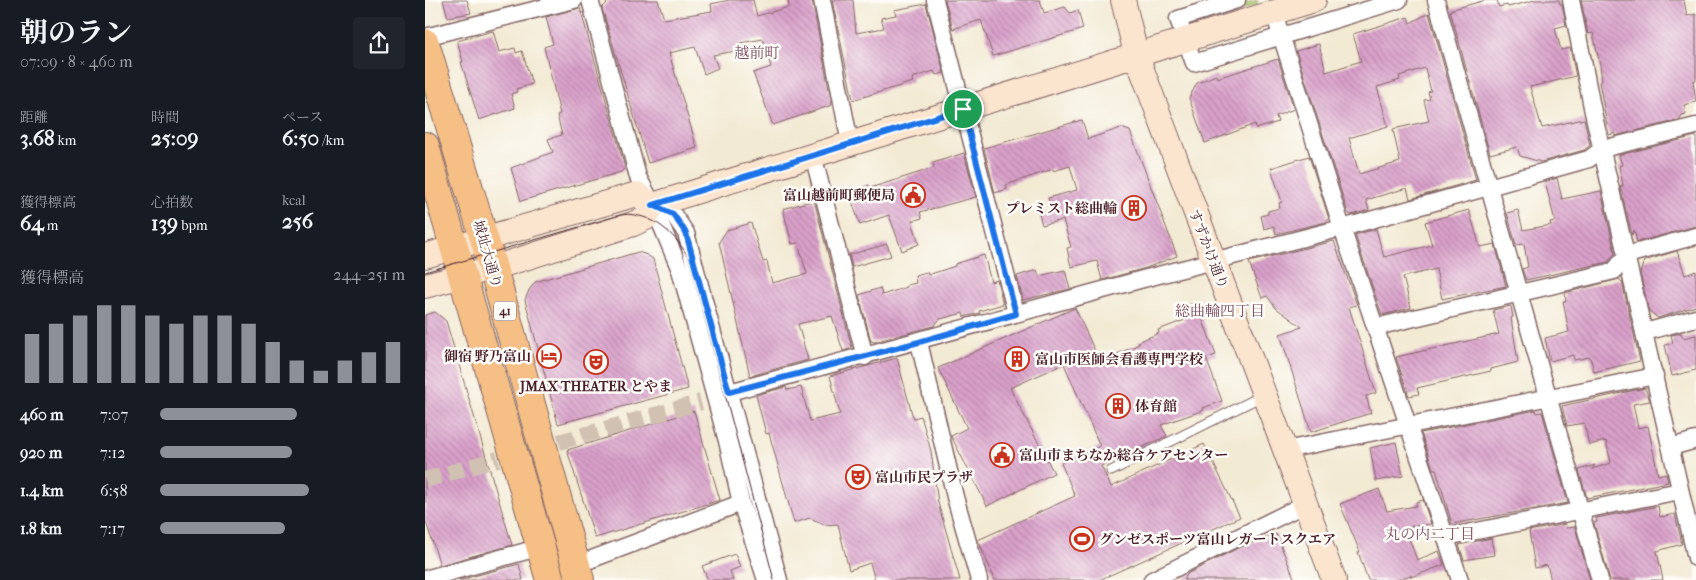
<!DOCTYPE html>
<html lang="ja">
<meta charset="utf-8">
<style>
body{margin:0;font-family:"IM FELL French Canon","Noto Serif JP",serif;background:#20242c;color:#f1f3f6;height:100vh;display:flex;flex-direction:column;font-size:19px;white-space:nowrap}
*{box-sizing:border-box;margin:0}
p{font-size:16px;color:#9ea1a6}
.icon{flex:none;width:28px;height:28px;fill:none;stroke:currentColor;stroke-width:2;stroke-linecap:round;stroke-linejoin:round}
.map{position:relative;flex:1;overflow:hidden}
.details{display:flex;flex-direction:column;background:#171b24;width:425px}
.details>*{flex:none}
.pin{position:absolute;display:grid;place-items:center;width:42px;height:42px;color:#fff;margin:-21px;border:2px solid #fff;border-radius:50%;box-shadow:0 1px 5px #0007}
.round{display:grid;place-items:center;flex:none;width:52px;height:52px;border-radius:5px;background:#20242c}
.overview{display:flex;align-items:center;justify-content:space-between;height:85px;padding:0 20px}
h1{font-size:28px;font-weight:700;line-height:38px}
.figures{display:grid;grid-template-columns:repeat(3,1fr);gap:8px;height:85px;padding:5px 20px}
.figures div{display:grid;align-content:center}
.figures b{font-size:21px;font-weight:700}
.figures small{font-size:14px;font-weight:400}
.figures p{font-size:14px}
.chart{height:140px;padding:10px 20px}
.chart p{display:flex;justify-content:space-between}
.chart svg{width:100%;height:90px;margin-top:5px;stroke:#8c9099;stroke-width:6}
ul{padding:0 20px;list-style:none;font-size:16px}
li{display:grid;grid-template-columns:80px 60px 1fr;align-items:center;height:38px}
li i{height:12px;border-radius:6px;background:#8c9099}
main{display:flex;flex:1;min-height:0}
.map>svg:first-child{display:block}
.grass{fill:url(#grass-tufts);stroke:#7c764f}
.building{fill:url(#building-back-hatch);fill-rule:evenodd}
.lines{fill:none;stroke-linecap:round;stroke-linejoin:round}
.street-tunnel{stroke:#d1c1b2;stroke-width:16;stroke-dasharray:16 8;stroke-linecap:butt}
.lane-casing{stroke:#856666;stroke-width:11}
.street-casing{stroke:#856666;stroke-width:19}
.secondary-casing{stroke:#856666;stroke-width:26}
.highway-casing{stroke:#856666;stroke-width:30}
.lane{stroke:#fff;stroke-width:9}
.street{stroke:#fff;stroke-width:16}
.secondary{stroke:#fbe5cf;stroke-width:24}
.highway{stroke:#f5bf86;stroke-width:28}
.tram{stroke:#4a1f2b;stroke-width:1}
.route-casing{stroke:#fff;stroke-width:10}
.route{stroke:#1a73e8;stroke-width:6}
.labels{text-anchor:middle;stroke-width:5;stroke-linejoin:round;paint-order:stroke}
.shield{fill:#fdfcf7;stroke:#806168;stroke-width:1}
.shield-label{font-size:12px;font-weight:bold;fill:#4a1f2b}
.poi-label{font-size:14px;font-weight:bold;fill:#4a1f2b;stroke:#fdfcf7;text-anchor:start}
.street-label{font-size:14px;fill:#4a1f2b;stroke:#fdfcf7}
.neighbourhood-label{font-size:15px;fill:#7c4c63;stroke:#fdfcf7}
</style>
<main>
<section class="details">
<div class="overview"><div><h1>朝のラン</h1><p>07:09 · 8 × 460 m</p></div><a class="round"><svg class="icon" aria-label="share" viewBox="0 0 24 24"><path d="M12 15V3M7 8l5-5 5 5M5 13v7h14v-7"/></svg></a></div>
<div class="figures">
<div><p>距離</p><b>3.68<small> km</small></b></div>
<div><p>時間</p><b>25:09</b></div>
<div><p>ペース</p><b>6:50<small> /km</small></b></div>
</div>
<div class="figures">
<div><p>獲得標高</p><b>64<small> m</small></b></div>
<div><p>心拍数</p><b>139<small> bpm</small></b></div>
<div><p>kcal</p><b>256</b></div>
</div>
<div class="chart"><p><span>獲得標高</span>244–251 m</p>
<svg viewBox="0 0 160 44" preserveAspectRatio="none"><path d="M5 44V20M15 44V15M25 44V11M35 44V6M45 44V6M55 44V11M65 44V15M75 44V11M85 44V11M95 44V15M105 44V24M115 44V33M125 44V38M135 44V33M145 44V29M155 44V24"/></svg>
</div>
<ul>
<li><b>460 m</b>7:07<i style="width:56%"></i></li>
<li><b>920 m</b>7:12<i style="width:54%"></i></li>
<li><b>1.4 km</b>6:58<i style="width:61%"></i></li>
<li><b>1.8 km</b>7:17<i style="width:51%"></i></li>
</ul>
</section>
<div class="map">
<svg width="1271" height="580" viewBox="0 0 1271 580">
<defs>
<pattern id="grass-tufts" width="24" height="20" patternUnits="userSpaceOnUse" patternTransform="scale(1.25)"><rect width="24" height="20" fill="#adcc73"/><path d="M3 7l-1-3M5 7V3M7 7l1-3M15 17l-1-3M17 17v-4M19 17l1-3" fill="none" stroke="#96af64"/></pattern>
<pattern id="building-back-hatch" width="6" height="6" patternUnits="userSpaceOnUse" patternTransform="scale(1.25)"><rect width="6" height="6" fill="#daa1cb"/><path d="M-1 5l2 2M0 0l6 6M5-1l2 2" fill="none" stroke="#b383a5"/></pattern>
</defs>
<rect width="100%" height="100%" fill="#fdfcf7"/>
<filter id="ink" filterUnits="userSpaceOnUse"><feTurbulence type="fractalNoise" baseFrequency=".02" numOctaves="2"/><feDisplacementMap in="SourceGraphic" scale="10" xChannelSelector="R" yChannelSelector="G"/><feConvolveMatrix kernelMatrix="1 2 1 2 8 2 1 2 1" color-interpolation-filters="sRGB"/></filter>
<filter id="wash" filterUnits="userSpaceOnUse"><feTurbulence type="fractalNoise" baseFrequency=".0096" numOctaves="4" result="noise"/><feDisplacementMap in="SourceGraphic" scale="20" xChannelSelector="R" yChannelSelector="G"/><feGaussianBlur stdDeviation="1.12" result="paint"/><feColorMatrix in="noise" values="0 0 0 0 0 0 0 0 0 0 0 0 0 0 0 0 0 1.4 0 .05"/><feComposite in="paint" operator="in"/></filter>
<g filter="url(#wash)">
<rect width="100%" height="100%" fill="#f3ead4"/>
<path class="grass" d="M832 0 833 5 771 22 772 18Z"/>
<g id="blocks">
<g class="building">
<path d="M18 0H42L46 13 23 17Z"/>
<path d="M185 0H233L239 19 287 11 286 4 304 0H328L332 16 364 7 363 0H387L407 105 348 125 328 73 346 67 338 39 315 43 316 50 288 55 293 68 279 74 270 47 244 53 272 148 223 163 177 8Z"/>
<path d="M407 0H428L431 33 459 28 456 18 471 15 469 10 501 4 519 73 511 75 509 71 487 78 488 82 428 100Z"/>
<path d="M520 0H615L619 13 640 7 645 13 653 10 658 29 568 56 556 20 528 29Z"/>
<path d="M1061 0H1072L1074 7 1082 5 1083 7 1110 0H1134L1135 4H1137L1141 25 1130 28 1136 50 1145 48 1151 76 1105 87 1117 128 1159 119 1165 145 1159 150 1116 162 1095 156 1092 147 1065 154 1025 10Z"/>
<path d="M1156 0H1259L1262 16 1271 14V80L1268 81 1271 102 1259 105 1261 114 1257 115 1254 120 1190 136V133L1184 135 1174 82 1177 81 1175 65 1168 33 1163 34Z"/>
<path d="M155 8 200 168 196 172 96 201 86 168 128 152 123 139 137 135 132 115 135 114 119 47 128 44 121 17Z"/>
<path d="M1004 13 1051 180 985 199 982 188 941 200 944 210 926 215 923 213 871 51 894 44 901 72 936 61 928 34 983 17 985 23ZM1000 68 1006 91 1003 92 1005 99 999 100 1004 121 968 129 975 162 934 174 924 138 963 126 952 87 975 80 974 76Z"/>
<path d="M68 31 74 52 90 48 91 53 97 51 107 84 91 89 92 92 86 94 90 108 54 120 36 62H38L32 41Z"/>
<path d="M853 59 869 109 851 116 853 122 831 129 830 124 780 143 764 98 772 83 791 75 792 78Z"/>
<path d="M657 120 663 139 696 128 705 131 752 256 721 268 677 280 672 261 646 267 642 248 646 247 638 220 617 225 614 214 627 211 623 198 652 190 645 166 628 171V169L581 185 582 189 570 193 559 148Z"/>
<path d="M1271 136V226L1212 242 1209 230 1207 235 1195 186H1198L1194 166 1197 165 1194 155Z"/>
<path d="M539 153 551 197 495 212 497 218 487 221 494 244 477 251 464 215 435 225 424 192 444 185 445 188 509 168 508 163Z"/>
<path d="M884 156 904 219 901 222 851 234 849 226 839 229 836 216 843 214V211L855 208 854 203 857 202 846 168Z"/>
<path d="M1132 178 1137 199 1176 191 1190 253 1183 262 1101 280 1097 269 1103 267 1099 244 1091 245 1082 213 1093 210 1098 230 1126 225 1125 222 1130 221 1120 182Z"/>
<path d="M389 200 427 348 418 351 407 316 373 324 383 360 325 376 294 242 302 230 326 223 338 262 342 261 347 283 382 274 373 243 367 244 358 209Z"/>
<path d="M1044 210 1055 247 1070 244 1081 286 1017 299 1011 269 978 277 986 308 957 315 930 235 951 229 959 257 1007 245 1000 222Z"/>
<path d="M909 241 932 305 924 307 951 393 941 396 946 413 886 432 855 334 877 327 851 308 842 296 837 298 824 262Z"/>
<path d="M462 244 466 256 427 267 424 255Z"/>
<path d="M1252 251 1260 275 1271 271V306L1233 318 1224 311 1215 273 1219 261Z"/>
<path d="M213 252 222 255 228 259 263 389 133 424 100 300 104 290 110 282Z"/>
<path d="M559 255 566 282 572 280 578 304 554 311 555 313 539 317 538 313 515 319 509 326 449 342 446 341 434 295 455 288 457 295 482 287V285L491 283 490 275 502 272 503 275 530 266V264Z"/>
<path d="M612 270 614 276 640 270 645 289 598 300 592 276Z"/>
<path d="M1194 279 1197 282 1215 361 1169 372 1165 357 1149 360 1148 355 1125 361 1120 338 1144 332 1138 301H1141L1140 293Z"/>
<path d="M771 302 791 355 781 358 797 401 778 408 779 410 736 425 742 436 676 466 686 487 779 444 815 517 674 580H570L553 540 650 496 636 463 675 446 639 364 585 388 629 473 562 506 527 438 526 436 542 428 513 368 650 308 675 362 714 344 713 342 734 333 733 330 760 320 755 309Z"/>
<path d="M1086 306 1088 317 1086 318 1093 362 1066 369V371L992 388 994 394 984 396 971 357 1074 334 1068 310Z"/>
<path d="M10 312 21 321 87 545 15 565 0 519V315Z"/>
<path d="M1256 333 1258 338 1271 335V370L1247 376 1240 345 1248 343 1246 335Z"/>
<path d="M472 358 487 414 489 418 496 416 506 451 513 503 535 580H450L445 563 424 570 413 524 401 525 385 518 369 523 344 433 341 434 331 395 361 387 362 390 376 387 385 421 415 414 405 376Z"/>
<path d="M1220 388 1225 401 1208 404 1213 428 1223 426 1233 475 1241 473 1243 482 1162 498 1154 470 1170 465 1167 469 1186 463 1181 441 1164 445 1159 423 1142 426 1137 406Z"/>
<path d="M1111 410 1112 413 1117 412 1143 503 1027 524 1011 469H1008L996 433Z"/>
<path d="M269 411 295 500 170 538 142 450Z"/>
<path d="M971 442 978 476 951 481 945 448Z"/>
<path d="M954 489 962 511 991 506V502L998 500 1006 524 986 526 988 532 982 533 992 560 1014 551 1019 565 986 577V575L971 580H943L933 552H935L915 504Z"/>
<path d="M1233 506 1235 517 1250 514 1257 544 1232 551 1238 580H1185L1169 523 1172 522 1171 518Z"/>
<path d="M1140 524 1141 528 1150 527 1165 580H1126L1122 565 1110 568 1104 531Z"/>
<path d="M851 534 870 580H759L762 574 813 548Z"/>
<path d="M1066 538 1069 555 1039 560 1034 545Z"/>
<path d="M310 554 315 567 305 571 308 580H283L277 566Z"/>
<path d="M94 564 98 580H34Z"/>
</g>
</g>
</g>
<g filter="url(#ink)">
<use href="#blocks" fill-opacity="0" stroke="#856666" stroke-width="1"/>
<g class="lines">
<g class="street-tunnel">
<path d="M134 442 276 402"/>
<path d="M0 480 73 459"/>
</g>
<defs>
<path id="lane" d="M686 471 839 395"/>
<g id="street">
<path d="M165 0 213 177 228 205 255 270 302 441 316 503 341 580"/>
<path d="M397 0 425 143"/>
<path d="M510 0 591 313"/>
<path d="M812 0 753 19 769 63 974 0"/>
<path d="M1011 0 1175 580"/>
<path d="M1146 0 1168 112 1271 558"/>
<path d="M849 13 917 228 1035 580"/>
<path d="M0 37 149 0"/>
<path d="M388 155 440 357"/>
<path d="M228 205 248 214 261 233 354 580"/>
<path d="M951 327 1189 271 1202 255 1271 236"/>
<path d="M1220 332 1271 318"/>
<path d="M494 342 530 497 554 580"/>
<path d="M290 396 718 279 917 228 1164 159 1177 149 1271 126"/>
<path d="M1246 447 1271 440"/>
<path d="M860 450 1230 376"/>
<path d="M1021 537 1255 491"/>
<path d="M151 565 316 503"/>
<path d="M0 579 116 547"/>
<path d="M727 580 880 504"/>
</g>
<g id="secondary">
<path d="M698 0 711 54 909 580"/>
<path d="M0 256 212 194 228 205"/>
<path d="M0 286 68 268 208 224 221 218 228 205 889 0"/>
</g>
<g id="highway">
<path d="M0 43 68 268 155 580"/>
<path d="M0 146 125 580"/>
</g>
</defs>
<use href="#lane" class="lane-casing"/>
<use href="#street" class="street-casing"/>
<use href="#secondary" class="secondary-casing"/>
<use href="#highway" class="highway-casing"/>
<use href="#lane" class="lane"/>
<use href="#street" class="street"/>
<use href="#secondary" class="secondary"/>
<use href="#highway" class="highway"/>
<path class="tram" d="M0 272 185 218C192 216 201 213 209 215 233 218 252 237 264 258L349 580"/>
</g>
</g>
<g class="lines" filter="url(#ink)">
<defs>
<path id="route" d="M538 109 591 314 494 342 304 392 261 233 248 214 228 205Z"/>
</defs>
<use href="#route" class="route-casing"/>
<use href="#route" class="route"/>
</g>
<defs>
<symbol id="civic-ring" viewBox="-11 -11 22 22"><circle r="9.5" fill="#fdfcf7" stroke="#c8321e" stroke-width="1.5"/><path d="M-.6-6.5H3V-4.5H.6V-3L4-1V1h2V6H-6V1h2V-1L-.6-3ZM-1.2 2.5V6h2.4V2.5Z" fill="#c8321e"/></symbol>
<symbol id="building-ring" viewBox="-11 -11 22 22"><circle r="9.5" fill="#fdfcf7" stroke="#c8321e" stroke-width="1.5"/><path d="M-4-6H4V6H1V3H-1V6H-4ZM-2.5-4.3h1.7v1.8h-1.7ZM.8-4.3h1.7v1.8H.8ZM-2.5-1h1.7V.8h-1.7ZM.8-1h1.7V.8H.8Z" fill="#c8321e"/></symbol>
<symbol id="hotel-ring" viewBox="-11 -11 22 22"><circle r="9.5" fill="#fdfcf7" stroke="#c8321e" stroke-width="1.5"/><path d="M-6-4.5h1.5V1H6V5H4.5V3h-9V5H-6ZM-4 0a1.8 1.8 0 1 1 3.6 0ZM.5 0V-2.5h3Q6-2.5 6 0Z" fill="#c8321e"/></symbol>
<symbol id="theatre-ring" viewBox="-11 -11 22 22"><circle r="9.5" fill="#fdfcf7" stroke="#c8321e" stroke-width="1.5"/><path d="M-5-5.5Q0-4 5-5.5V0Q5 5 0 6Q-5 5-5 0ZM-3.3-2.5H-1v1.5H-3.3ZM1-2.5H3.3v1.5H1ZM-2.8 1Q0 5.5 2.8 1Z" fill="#c8321e"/></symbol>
<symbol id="stadium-ring" viewBox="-11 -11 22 22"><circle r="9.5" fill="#fdfcf7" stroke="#c8321e" stroke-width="1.5"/><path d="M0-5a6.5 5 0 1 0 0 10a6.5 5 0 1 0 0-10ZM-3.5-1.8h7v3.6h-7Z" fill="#c8321e"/></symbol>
</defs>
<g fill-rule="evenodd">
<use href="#civic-ring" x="474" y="181" width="28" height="28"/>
<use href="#building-ring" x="695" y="194" width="28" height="28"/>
<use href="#hotel-ring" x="110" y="342" width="28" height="28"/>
<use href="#building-ring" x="578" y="345" width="28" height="28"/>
<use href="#theatre-ring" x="157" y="348" width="28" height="28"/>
<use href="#building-ring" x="679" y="392" width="28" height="28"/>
<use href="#civic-ring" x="563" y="441" width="28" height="28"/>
<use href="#theatre-ring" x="419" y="463" width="28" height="28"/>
<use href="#stadium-ring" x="643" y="525" width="28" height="28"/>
</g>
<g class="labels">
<rect class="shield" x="69" y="301.5" width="22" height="19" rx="4"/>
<g class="shield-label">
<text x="80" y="315">41</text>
</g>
<g class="poi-label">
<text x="470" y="200" text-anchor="end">富山越前町郵便局</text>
<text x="692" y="213" text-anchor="end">プレミスト総曲輪</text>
<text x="106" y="361" text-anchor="end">御宿 野乃富山</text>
<text x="610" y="364">富山市医師会看護専門学校</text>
<text x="171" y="391" text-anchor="middle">JMAX THEATER とやま</text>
<text x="710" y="411">体育館</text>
<text x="594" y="460">富山市まちなか総合ケアセンター</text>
<text x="450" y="482">富山市民プラザ</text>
<text x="674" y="544">グンゼスポーツ富山レガートスクエア</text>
</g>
<g class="street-label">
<text transform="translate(784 249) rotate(69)" y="5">すずかけ通り</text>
<text transform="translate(63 254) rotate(74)" y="5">城址大通り</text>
</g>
<g class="neighbourhood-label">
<text x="332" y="58">越前町</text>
<text x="795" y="316">総曲輪四丁目</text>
<text x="1005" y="539">丸の内二丁目</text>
</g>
</g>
</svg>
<div class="pin" style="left:538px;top:109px;background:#1e9e55"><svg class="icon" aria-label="arrive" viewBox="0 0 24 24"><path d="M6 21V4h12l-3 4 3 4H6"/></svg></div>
</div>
</main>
